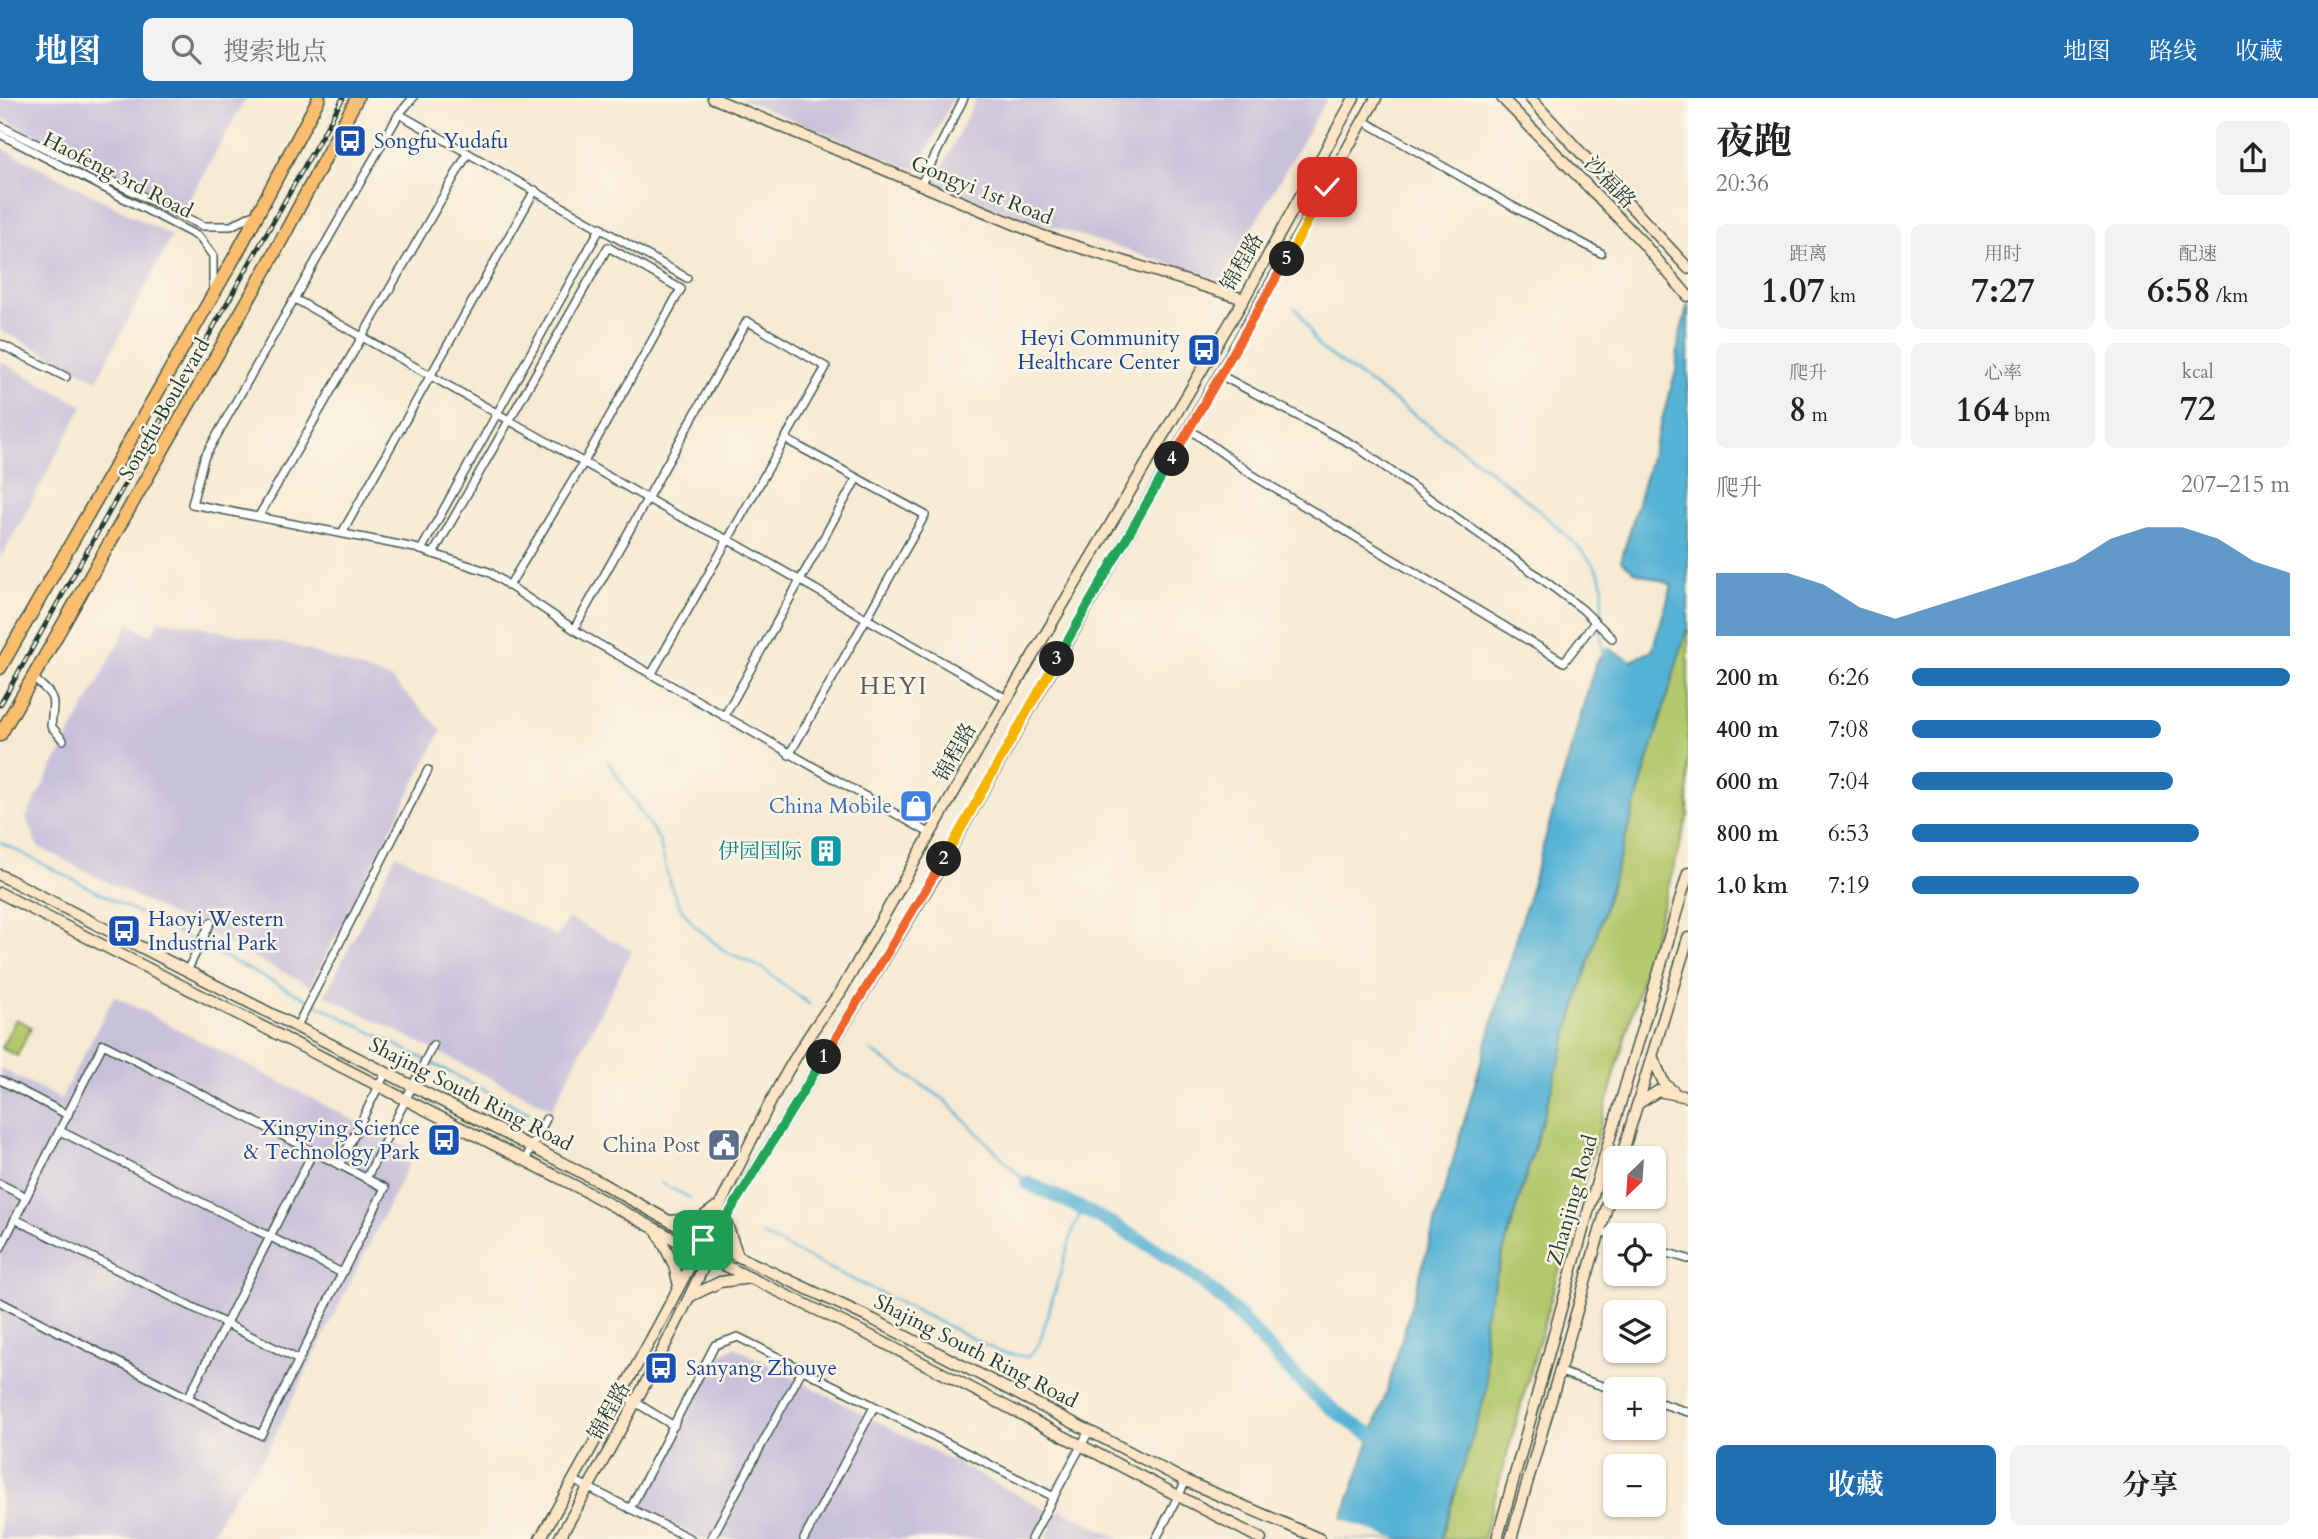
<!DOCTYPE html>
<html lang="zh">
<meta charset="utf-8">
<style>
body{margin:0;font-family:Cardo,"Noto Serif SC",serif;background:#f2f2f2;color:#222;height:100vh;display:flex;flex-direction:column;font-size:26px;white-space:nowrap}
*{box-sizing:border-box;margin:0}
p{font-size:23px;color:#767676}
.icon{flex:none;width:38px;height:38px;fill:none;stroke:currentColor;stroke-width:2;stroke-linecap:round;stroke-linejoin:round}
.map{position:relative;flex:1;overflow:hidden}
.panel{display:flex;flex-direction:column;background:#fff;width:630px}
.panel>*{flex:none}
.needle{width:46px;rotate:205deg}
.fabs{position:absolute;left:1603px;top:1048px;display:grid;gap:14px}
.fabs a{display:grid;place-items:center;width:63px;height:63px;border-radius:10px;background:#fff;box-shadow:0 2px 5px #0004;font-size:35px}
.pin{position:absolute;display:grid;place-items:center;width:60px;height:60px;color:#fff;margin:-30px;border-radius:14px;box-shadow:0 4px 10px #0006}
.km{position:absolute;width:35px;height:35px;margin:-18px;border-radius:50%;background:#222;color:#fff;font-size:19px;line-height:35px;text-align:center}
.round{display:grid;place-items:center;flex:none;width:74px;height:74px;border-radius:10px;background:#f2f2f2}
.overview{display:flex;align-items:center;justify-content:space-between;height:119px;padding:0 28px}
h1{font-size:38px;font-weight:700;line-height:52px}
.figures{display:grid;grid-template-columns:repeat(3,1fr);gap:10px;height:119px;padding:7px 28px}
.figures div{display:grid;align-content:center;border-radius:10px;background:#f2f2f2;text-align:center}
.figures b{font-size:35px;font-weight:700}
.figures small{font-size:19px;font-weight:400}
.figures p{font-size:19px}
.chart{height:196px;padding:14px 28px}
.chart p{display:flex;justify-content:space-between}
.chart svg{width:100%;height:126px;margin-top:7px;fill:#1f6fb2;opacity:.7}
.button{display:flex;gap:14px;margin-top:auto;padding:14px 28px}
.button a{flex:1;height:80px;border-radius:10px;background:#1f6fb2;color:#fff;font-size:28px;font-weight:700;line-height:80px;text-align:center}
.button a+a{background:#f2f2f2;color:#222}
ul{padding:0 28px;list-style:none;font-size:23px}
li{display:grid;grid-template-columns:112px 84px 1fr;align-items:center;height:52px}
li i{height:18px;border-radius:9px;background:#1f6fb2}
header{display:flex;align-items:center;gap:42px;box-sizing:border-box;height:98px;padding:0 35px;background:#1f6fb2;color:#fff}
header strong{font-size:33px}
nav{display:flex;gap:38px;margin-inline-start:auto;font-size:24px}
.search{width:490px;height:63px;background:#f2f2f2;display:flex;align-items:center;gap:18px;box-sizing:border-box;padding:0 24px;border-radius:10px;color:#767676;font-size:26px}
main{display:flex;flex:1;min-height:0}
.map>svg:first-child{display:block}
.industrial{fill:#c7c0d9}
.green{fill:#b4c86c;stroke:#6a8250;stroke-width:2}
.water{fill:#57b2d5;stroke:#3b7884;stroke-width:2}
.pier{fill:#f7ead3}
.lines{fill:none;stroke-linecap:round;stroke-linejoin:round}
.stream{stroke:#57b2d5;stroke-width:2.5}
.river{stroke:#57b2d5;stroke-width:14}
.street-casing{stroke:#3f574c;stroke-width:10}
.secondary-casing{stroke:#3f574c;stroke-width:13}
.primary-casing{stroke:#3f574c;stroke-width:15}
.street{stroke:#fff;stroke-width:7}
.secondary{stroke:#fde5c5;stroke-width:10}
.primary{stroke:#fbbe6e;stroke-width:12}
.rail-casing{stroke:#1f3d34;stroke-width:5}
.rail{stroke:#fcf5e5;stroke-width:2.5;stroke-dasharray:8;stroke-linecap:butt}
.split-1-casing{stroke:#fff;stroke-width:14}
.split-2-casing{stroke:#fff;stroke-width:14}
.split-3-casing{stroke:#fff;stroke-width:14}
.split-4-casing{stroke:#fff;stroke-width:14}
.split-5-casing{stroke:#fff;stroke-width:14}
.split-6-casing{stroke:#fff;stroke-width:14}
.split-1{stroke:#22a559;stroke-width:9}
.split-2{stroke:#f0652b;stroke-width:9}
.split-3{stroke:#f5b400;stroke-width:9}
.split-4{stroke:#22a559;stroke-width:9}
.split-5{stroke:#f0652b;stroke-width:9}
.split-6{stroke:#f5b400;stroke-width:9}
.labels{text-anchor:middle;stroke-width:5;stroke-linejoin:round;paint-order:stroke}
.transit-label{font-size:21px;fill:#164399;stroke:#fcf5e5;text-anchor:start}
.street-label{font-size:21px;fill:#1f3d34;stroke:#fcf5e5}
.shop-label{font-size:21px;fill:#366cbe;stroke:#fcf5e5;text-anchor:end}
.culture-label{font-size:21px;fill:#0d838f;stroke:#fcf5e5;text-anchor:end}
.service-label{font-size:21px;fill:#4e5e75;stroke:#fcf5e5;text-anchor:end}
.quarter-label{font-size:24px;letter-spacing:2px;fill:#5b5d62;stroke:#fcf5e5}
</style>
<header>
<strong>地图</strong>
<div class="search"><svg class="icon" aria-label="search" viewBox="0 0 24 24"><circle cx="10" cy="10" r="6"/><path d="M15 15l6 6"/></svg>搜索地点</div>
<nav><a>地图</a><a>路线</a><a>收藏</a></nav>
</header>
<main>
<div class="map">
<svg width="1688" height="1441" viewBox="0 0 1688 1441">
<rect width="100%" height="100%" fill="#fcf5e5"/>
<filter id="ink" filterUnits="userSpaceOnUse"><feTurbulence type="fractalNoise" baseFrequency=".0143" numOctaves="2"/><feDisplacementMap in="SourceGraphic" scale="14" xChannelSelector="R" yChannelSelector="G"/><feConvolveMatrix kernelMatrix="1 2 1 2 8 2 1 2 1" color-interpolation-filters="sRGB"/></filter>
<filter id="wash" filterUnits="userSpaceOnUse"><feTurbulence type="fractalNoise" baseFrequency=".00686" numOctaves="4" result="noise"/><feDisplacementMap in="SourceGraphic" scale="28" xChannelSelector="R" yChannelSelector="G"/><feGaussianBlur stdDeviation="1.57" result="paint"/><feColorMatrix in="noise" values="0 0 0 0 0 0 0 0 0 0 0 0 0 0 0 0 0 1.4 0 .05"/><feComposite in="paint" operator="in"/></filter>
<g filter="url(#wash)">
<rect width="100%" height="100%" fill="#f7ead3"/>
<g class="industrial">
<path d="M0 0H246L184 111 0 19Z"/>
<path d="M740 0H953L917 73Z"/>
<path d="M976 0H1327L1222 183 995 110 935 85Z"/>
<path d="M0 49 172 138 97 282 0 232Z"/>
<path d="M0 263 83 308 0 462Z"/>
<path d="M159 523 198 528 295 548 391 581 442 632 310 888 37 748 26 719 129 526 151 538Z"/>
<path d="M396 756 557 839 568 820 632 852 552 1011 325 897Z"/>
<path d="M114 898 415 1054 267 1353 228 1406 209 1441H0V970L61 1001Z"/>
<path d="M735 1249 1052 1415 1038 1441H702L640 1409 719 1258Z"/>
<path d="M1060 1411 1120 1441H1045Z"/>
</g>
<g class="green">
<path d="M1688 527V718L1483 1441H1441L1487 1291 1484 1220Z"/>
<path d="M16 921 31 929 17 958 1 950Z"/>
</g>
<path class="water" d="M1688 206V527L1484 1220 1487 1291 1441 1441H1335L1386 1296 1595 567 1607 550 1631 563 1652 553 1672 487 1635 474 1621 463 1676 273 1679 240Z"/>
<path class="pier" d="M1339 1420 1385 1438 1400 1441H1332Z"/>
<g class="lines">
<g class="stream">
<path d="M1295 210C1307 221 1309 237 1320 250 1373 288 1587 432 1602 483 1605 494 1600 513 1601 525"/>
<path d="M1601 532 1603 559"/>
<path d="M608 663 659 742 670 786 679 807 693 826 723 852 762 870 809 906"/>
<path d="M0 744 529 1015"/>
<path d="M871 953 945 1002 1027 1085"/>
<path d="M661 1085 690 1100"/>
<path d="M760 1136 1000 1254 1028 1259 1039 1246 1074 1129 1082 1112"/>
</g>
<path class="river" d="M1027 1085C1086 1111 1168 1152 1216 1196 1277 1252 1308 1308 1388 1345"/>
</g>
</g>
<g filter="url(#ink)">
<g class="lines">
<defs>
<g id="street">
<path d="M413 0 399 16 204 360 192 406 415 450 489 474 581 536 931 736"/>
<path d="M399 16 687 180"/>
<path d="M1364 23 1512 108 1601 155"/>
<path d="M0 28 203 128H231L256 115"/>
<path d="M0 36 199 139 213 158V189"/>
<path d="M920 88 964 0"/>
<path d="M295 201 671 414 738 447 1007 601"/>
<path d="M0 246 66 279"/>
<path d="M1220 277 1357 349 1534 475 1582 511 1612 540"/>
<path d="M1189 331 1254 378 1564 564 1595 524"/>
<path d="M785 341 925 417 789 657"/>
<path d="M259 418 468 55"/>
<path d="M342 435 535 92"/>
<path d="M421 452 601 129"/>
<path d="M433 456 608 149 681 191 584 364 509 488"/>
<path d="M574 531 747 223 826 269 651 577"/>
<path d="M33 580C57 600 54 599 51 628L63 642"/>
<path d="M724 619 857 380"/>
<path d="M187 873 211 824"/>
<path d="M297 928 428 672"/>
<path d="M0 982 68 1017"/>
<path d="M60 1033 342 1175"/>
<path d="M525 1062 546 1021"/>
<path d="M339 1067 386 974"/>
<path d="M366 1081 433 947"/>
<path d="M0 1086 26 1099"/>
<path d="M15 1121 299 1262"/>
<path d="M1600 1133 1615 1138"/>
<path d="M0 1151 103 946 385 1090 261 1337 0 1204"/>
<path d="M1654 1151 1688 1161"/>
<path d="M1560 1274 1615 1292"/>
<path d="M622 1296 674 1328"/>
<path d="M188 1300 313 1054"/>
<path d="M1654 1303 1688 1314"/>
<path d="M573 1382 691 1441"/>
<path d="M630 1411 715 1247 738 1239 1054 1399"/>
<path d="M711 1441 802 1272"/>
<path d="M804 1441 874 1309"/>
<path d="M1031 1441 1089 1333"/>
<path d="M1156 1441 1186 1383"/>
</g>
<g id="secondary">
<path d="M713 0 1043 138 1244 201"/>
<path d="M1502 0 1641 143 1688 198"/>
<path d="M1530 0 1688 170"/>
<path d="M0 777 596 1082 703 1142 874 1222 1186 1383 1320 1441"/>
<path d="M0 795 589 1095 709 1160 867 1236 1261 1441"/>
<path d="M1652 958 1664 985 1674 994"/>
<path d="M1639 1005 1658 993 1688 999"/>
<path d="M1621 1060 1688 840"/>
<path d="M725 1121 738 1158"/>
<path d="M670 1123 701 1120 716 1109"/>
<path d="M657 1133 674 1167 679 1188"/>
<path d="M691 1198 720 1184 750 1180"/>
<path d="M540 1441C593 1347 647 1252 696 1156 742 1067 777 973 840 895L1007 601 1244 201 1354 0"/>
<path d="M559 1441C619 1336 677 1232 725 1121L934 780 1376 0"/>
<path d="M1497 1441 1584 1128 1688 775"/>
<path d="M1511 1441 1615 1081"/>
</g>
<g id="primary">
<path d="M0 570 238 153 319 0"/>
<path d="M0 637 267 169 357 0"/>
</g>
</defs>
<use href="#street" class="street-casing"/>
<use href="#secondary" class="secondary-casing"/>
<use href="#primary" class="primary-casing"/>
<use href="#street" class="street"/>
<use href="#secondary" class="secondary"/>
<use href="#primary" class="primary"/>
<defs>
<path id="rail" d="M0 607 343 0"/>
</defs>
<use href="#rail" class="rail-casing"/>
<use href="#rail" class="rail"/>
</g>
</g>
<g class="lines" filter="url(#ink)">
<defs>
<path id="split-1" d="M703 1142 714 1147 725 1122 824 959"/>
<path id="split-2" d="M824 959 944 761"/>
<path id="split-3" d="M944 761 1057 561"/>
<path id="split-4" d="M1057 561 1172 361"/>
<path id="split-5" d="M1172 361 1287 161"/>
<path id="split-6" d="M1287 161 1327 89"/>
</defs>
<use href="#split-1" class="split-1-casing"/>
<use href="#split-2" class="split-2-casing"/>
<use href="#split-3" class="split-3-casing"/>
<use href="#split-4" class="split-4-casing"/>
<use href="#split-5" class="split-5-casing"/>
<use href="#split-6" class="split-6-casing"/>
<use href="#split-1" class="split-1"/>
<use href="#split-2" class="split-2"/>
<use href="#split-3" class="split-3"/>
<use href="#split-4" class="split-4"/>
<use href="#split-5" class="split-5"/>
<use href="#split-6" class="split-6"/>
</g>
<defs>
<symbol id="bus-square" viewBox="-11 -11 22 22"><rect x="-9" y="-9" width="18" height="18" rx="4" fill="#1a4fb4" stroke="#fcf5e5"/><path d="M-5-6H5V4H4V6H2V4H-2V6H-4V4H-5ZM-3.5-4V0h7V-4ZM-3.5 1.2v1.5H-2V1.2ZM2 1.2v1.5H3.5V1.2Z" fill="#fff"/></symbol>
<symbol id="shop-square" viewBox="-11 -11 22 22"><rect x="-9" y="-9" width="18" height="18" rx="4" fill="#3f7fe0" stroke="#fcf5e5"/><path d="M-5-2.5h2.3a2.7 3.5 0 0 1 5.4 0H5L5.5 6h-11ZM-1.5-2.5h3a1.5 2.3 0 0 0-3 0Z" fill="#fff"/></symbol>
<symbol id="building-square" viewBox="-11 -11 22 22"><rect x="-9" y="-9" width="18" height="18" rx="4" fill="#0f9aa8" stroke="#fcf5e5"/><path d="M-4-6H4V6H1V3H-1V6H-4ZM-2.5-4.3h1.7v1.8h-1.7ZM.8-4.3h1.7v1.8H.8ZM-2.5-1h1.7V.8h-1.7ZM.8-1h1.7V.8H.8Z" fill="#fff"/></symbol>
<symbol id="civic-square" viewBox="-11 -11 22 22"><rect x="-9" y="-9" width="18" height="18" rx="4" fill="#5c6f8a" stroke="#fcf5e5"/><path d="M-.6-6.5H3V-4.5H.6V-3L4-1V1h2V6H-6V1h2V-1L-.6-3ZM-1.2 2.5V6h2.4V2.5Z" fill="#fff"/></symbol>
</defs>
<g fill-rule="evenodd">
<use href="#bus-square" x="331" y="24" width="38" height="38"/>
<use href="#bus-square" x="1185" y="233" width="38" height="38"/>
<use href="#shop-square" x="897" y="689" width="38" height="38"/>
<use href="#building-square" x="807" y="734" width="38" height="38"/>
<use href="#bus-square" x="105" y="814" width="38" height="38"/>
<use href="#bus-square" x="425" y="1023" width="38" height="38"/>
<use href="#civic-square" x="705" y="1028" width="38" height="38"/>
<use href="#bus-square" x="642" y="1251" width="38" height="38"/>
</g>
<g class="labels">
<g class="transit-label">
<text x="374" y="50">Songfu Yudafu</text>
<text x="1180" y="247" text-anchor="end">Heyi Community<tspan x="1180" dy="24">Healthcare Center</tspan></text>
<text x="148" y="828">Haoyi Western<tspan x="148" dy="24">Industrial Park</tspan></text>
<text x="420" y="1037" text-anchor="end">Xingying Science<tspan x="420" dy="24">&amp; Technology Park</tspan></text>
<text x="686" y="1277">Sanyang Zhouye</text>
</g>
<g class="street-label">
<text transform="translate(118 77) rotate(27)" y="7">Haofeng 3rd Road</text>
<text transform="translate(1610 84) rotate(46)" y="7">沙福路</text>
<text transform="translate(982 92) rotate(22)" y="7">Gongyi 1st Road</text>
<text transform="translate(1242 164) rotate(-60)" y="7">锦程路</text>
<text transform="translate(164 311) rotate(-60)" y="7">Songfu Boulevard</text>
<text transform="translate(955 654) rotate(-61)" y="7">锦程路</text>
<text transform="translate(471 996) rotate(27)" y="7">Shajing South Ring Road</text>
<text transform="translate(1572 1102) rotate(-74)" y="7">Zhanjing Road</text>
<text transform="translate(976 1253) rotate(27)" y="7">Shajing South Ring Road</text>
<text transform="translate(609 1313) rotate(-61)" y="7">锦程路</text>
</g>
<g class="shop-label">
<text x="892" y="715">China Mobile</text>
</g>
<g class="culture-label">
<text x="802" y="760">伊园国际</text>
</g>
<g class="service-label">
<text x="700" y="1054">China Post</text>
</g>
<g class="quarter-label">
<text x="894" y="596">HEYI</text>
</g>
</g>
</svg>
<div class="fabs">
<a><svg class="needle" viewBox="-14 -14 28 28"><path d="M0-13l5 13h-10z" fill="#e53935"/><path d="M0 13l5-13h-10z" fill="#767676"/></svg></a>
<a><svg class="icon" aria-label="locate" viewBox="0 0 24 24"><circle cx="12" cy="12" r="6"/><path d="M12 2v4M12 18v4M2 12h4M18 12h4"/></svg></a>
<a><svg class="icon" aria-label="layers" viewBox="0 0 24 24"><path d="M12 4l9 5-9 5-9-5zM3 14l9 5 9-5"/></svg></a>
<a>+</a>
<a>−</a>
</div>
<div class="pin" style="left:703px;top:1142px;background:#1e9e55"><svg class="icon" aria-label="arrive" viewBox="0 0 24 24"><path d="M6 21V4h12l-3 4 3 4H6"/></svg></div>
<div class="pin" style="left:1327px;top:89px;background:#d93025"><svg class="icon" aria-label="check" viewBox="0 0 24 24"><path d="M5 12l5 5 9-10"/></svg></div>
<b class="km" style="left:824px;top:959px">1</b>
<b class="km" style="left:944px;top:761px">2</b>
<b class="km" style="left:1057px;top:561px">3</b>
<b class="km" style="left:1172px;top:361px">4</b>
<b class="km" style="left:1287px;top:161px">5</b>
</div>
<section class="panel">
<div class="overview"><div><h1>夜跑</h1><p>20:36</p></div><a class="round"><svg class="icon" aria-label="share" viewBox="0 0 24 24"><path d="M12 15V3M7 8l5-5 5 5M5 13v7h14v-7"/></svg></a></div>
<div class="figures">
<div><p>距离</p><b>1.07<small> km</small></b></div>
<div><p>用时</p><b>7:27</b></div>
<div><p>配速</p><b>6:58<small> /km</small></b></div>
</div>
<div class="figures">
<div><p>爬升</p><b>8<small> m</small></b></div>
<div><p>心率</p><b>164<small> bpm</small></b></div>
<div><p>kcal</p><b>72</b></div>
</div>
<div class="chart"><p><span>爬升</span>207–215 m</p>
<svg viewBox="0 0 160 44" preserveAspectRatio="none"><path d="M0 44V22L10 22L20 22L30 26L40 34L50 38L60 34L70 30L80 26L90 22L100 18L110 10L120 6L130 6L140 10L150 18L160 22V44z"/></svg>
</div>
<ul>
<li><b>200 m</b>6:26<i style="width:100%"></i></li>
<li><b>400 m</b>7:08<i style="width:66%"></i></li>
<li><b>600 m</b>7:04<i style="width:69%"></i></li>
<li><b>800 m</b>6:53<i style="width:76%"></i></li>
<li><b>1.0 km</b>7:19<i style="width:60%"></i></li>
</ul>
<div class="button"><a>收藏</a><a>分享</a></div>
</section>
</main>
